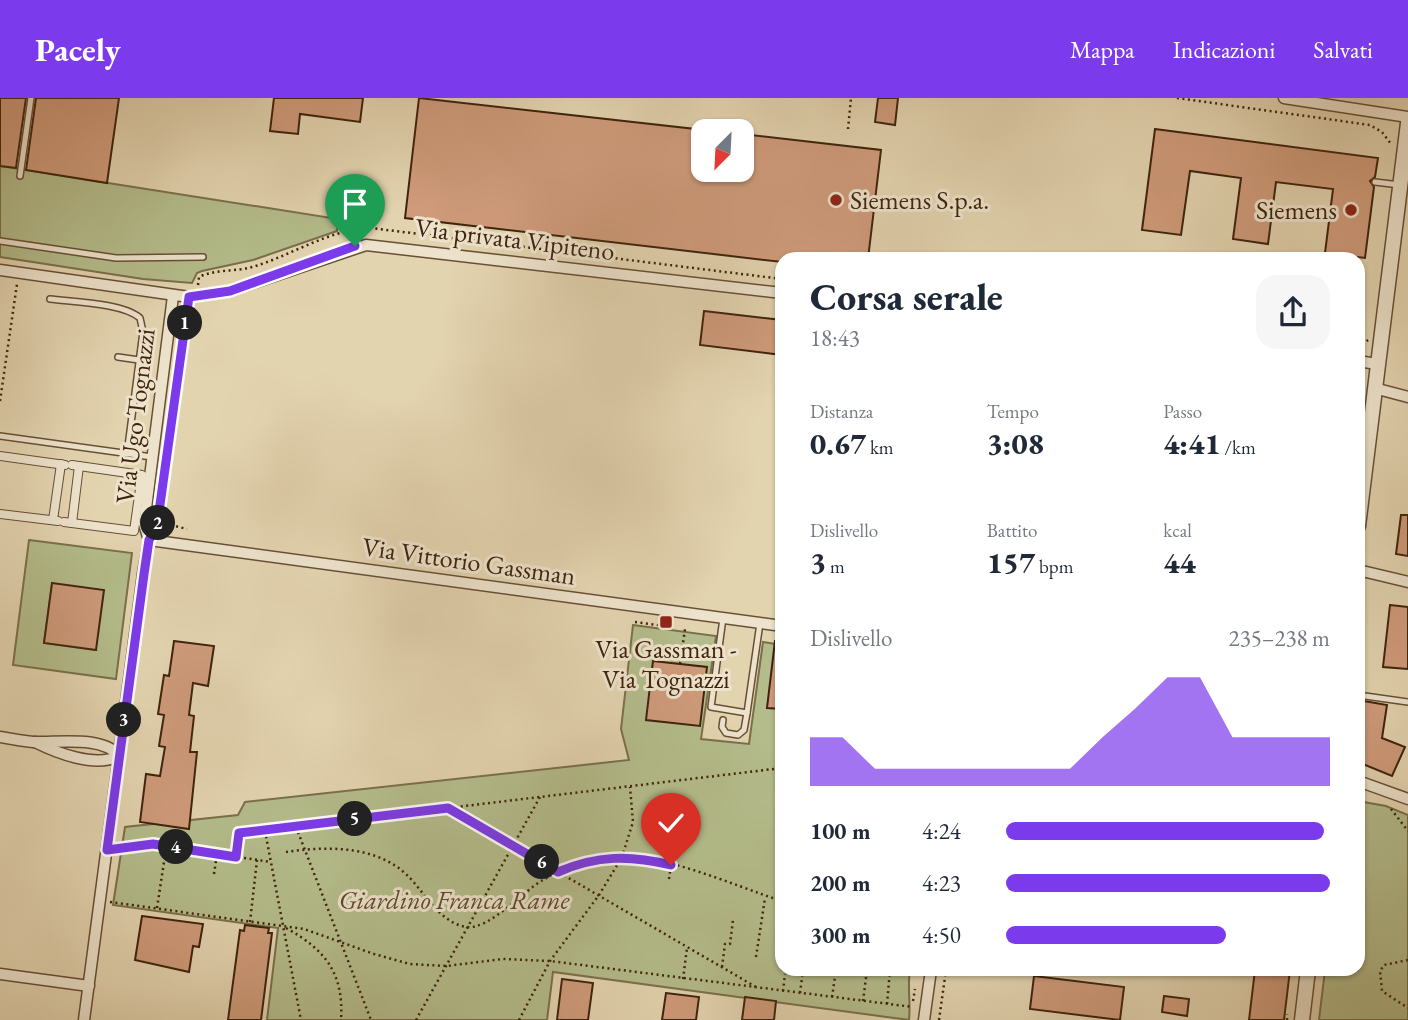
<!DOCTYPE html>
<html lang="it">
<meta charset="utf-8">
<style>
body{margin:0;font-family:"EB Garamond",serif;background:#f6f6f7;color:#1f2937;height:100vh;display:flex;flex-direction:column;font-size:26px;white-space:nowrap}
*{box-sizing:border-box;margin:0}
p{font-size:23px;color:#747a83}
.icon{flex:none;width:38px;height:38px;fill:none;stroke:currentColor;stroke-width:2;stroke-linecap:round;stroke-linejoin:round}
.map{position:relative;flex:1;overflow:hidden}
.details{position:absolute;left:775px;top:154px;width:590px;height:724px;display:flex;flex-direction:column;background:#fff;border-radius:21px;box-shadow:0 2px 5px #0004}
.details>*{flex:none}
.needle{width:46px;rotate:204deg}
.tools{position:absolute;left:691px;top:21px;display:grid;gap:14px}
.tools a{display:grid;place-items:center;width:63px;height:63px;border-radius:14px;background:#fff;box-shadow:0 2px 5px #0004;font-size:35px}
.pin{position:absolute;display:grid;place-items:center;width:60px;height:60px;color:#fff;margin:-72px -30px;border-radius:50% 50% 50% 0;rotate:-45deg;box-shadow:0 0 7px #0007}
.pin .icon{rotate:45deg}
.km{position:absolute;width:35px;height:35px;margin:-18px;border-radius:50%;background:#222;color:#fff;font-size:19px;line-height:35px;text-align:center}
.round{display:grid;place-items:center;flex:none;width:74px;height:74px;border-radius:21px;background:#f6f6f7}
.head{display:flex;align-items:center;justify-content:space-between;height:119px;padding:0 35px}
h1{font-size:38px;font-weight:800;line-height:52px}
.metrics{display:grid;grid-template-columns:repeat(3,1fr);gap:10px;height:119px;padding:7px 35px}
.metrics div{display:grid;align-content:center}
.metrics b{font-size:30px;font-weight:800}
.metrics small{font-size:19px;font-weight:400}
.metrics p{font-size:19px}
.chart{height:196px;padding:14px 35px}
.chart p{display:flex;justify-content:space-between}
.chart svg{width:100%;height:126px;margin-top:7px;fill:#7c3aed;opacity:.7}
ul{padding:0 35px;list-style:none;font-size:23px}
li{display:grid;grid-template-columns:112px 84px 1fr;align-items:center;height:52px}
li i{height:18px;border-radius:9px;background:#7c3aed}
header{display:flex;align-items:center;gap:42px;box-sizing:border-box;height:98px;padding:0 35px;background:#7c3aed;color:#fff}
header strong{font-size:33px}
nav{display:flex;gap:38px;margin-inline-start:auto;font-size:24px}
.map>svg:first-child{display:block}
.green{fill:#b4bc8b;stroke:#7a704c;stroke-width:2;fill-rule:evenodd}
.building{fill:#cf9b7b;stroke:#3f230d;stroke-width:2}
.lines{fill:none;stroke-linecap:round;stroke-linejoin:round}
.service-casing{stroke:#684f36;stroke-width:8}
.pedestrian-casing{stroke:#684f36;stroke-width:10}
.minor-casing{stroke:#684f36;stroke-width:13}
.tertiary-casing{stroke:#684f36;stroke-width:17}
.path{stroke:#3f230d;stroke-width:2.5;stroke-dasharray:2 3.5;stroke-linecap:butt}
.service{stroke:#ede3cc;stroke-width:5}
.pedestrian{stroke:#ede3cc;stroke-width:8}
.minor{stroke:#ede3cc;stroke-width:10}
.tertiary{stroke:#ede3cc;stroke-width:14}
.route-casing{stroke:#fff;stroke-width:14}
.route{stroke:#7c3aed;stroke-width:9}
.poi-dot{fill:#8f2418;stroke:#ede3cc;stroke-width:2.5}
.labels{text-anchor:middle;stroke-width:6;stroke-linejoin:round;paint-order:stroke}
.poi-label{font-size:26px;fill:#3f230d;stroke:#ede3cc;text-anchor:start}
.street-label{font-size:26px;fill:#3f230d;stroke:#ede3cc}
.park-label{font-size:26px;font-style:italic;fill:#5c492c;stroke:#ede3cc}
</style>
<header>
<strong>Pacely</strong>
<nav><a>Mappa</a><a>Indicazioni</a><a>Salvati</a></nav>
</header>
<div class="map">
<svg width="1408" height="922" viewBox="0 0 1408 922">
<rect width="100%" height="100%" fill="#e3d4b0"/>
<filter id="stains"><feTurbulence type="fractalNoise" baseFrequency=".00286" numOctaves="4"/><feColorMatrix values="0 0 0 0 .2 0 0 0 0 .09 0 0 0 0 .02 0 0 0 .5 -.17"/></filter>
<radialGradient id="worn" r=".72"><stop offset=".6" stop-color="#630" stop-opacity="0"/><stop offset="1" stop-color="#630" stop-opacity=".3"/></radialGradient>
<g class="green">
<path d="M0 68 338 121 337 133 253 162 202 173 197 175 192 185 143 181 0 159Z"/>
<path d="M29 442 132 455 116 581 13 567ZM52 486 96 552H95L44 545Z"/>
<path d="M633 527 716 538 701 641 749 646 763 544 782 547V872H910C907 890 911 904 909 922L553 874 547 922H267L278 830 113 807 125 729 238 717 245 704 629 662 621 631Z"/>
<path d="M1358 703 1386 708 1408 717V922H1319L1325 872H1358Z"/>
</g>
<g class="building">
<path d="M0 0H26L16 70 0 68Z"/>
<path d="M36 0H119L107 85 26 72Z"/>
<path d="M274 0H363L360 24 300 16 298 36 270 33Z"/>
<path d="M419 0 704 32V72H742V36L881 52 868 161H782V164L405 120Z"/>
<path d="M878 0H898L895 27 875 24Z"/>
<path d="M1155 31 1378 60 1375 79 1370 83 1374 89 1365 160 1325 155 1333 91 1276 84 1268 146 1233 141 1241 80 1190 73 1181 137 1142 132Z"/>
<path d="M704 213 782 222V257L700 247Z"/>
<path d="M1401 417H1408V458L1396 456Z"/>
<path d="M52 485 104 492 96 552 44 545Z"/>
<path d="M1390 507 1408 509V571L1383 569Z"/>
<path d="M174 543 214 548 208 588 193 585 189 617 194 618 190 654H197L189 731 140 724 146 676 160 678 165 649 159 648 164 617 158 616 164 577 169 578Z"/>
<path d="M775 543H782V611L767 610Z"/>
<path d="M653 563 707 569 700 628 646 622Z"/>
<path d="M1358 602 1387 607 1382 640 1405 649 1392 678 1358 664Z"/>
<path d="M142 818 203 826 199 849 193 848 189 874 135 862Z"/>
<path d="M245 827 269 830 268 835H272L261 922H228L240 832 244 833Z"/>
<path d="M1255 872H1290L1284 922H1249Z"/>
<path d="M1034 878 1124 889 1120 922 1030 911Z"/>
<path d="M562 881 593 885 588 922H557Z"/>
<path d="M666 895 699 899 696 922H662Z"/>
<path d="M1164 898 1189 901 1187 918 1162 914Z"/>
<path d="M745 899 776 903 774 922H742Z"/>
</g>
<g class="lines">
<defs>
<g id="service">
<path d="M20 78 31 0"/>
<path d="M1375 84 1400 87"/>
<path d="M0 143 116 160 203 159"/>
<path d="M50 201C73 204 123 205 140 220L143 234 127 356"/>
<path d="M118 259 139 262"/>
<path d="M0 338 152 359"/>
<path d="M723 520 711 609 747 615 760 525"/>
<path d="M1358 597 1408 604"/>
<path d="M723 622 722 629 726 635 738 637 744 632 747 615"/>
</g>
<g id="pedestrian">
<path d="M0 358 65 367"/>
<path d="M0 416 58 423"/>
<path d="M53 422 61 366"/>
<path d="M64 424 134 433 142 377 72 367"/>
<path d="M72 425 79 368"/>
</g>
<g id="minor">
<path d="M1284 0 1408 19"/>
<path d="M0 172 189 199 230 193 366 147 782 195"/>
<path d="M1358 263 1377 266"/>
<path d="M1374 290 1408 299"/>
<path d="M149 442 782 528"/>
<path d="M149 442 144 426 173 198"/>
<path d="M1358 472 1408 484"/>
<path d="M0 639C11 641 22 643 33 644 56 645 103 637 119 658"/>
<path d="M35 644C57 655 95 670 119 658"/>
<path d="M1358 683 1408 701"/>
<path d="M0 876 89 888"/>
<path d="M84 922 143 476 149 442 157 428 189 199"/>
<path d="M924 922 931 872"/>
</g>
<g id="tertiary">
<path d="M1358 428 1408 25"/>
<path d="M1302 922 1308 872"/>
</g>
</defs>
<use href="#service" class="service-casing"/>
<use href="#pedestrian" class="pedestrian-casing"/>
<use href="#minor" class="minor-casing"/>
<use href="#tertiary" class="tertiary-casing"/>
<g class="path">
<path d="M1177 0 1370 27 1382 34 1391 46"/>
<path d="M848 31 851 0"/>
<path d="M198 187 199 179C215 171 235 174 252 169 291 158 329 131 371 130L782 181"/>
<path d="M1358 250 1368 242"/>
<path d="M0 303 17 186"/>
<path d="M171 419 175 428 187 431"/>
<path d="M635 524 673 529"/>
<path d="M680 566 685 531"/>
<path d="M450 711 756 889"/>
<path d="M1391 711 1408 733"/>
<path d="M296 729 371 922"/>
<path d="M265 733 301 922"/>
<path d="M119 751 153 746 271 764"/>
<path d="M286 754C326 748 377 747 408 778 425 795 441 826 467 829 489 832 523 793 543 782 552 777 562 770 572 768 575 767 579 769 582 768 589 766 595 761 602 760 651 749 734 788 782 803"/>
<path d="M236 759 239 735 782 670"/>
<path d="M214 776 217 756"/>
<path d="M669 781 671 767"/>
<path d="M110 804 304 831 374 856 410 866 446 868 503 861 550 863 913 909"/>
<path d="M157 810 164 764"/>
<path d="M250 824 257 762"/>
<path d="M286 830C326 852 344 876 341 922"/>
<path d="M779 846 782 822"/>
<path d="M756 859 765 800"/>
<path d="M1408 862 1384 867 1380 873 1382 893 1408 910"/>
<path d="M722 869 725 846H730L733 822"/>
<path d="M973 872 986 873"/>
<path d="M683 881 687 850"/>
<path d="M783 893 785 876"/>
<path d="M800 895 803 872"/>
<path d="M832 899 836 872"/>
<path d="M863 903 867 872"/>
<path d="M913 903 915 891"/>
<path d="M887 906 890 872"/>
<path d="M416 922 540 699"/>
<path d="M519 922 550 863 599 797 622 759 633 724 630 689"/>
<path d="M939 922 946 872"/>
<path d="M1287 922V916"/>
</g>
<use href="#service" class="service"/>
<use href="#pedestrian" class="pedestrian"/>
<use href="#minor" class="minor"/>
<use href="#tertiary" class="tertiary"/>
</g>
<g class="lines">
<defs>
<path id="route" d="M355 148 230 193 189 199 157 428 149 442 144 476 107 752 153 746 236 759 239 735 448 710 558 774C597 757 630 757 671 767"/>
</defs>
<use href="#route" class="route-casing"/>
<use href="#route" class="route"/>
</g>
<g class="poi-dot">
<circle cx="836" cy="102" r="7"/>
<circle cx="1351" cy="112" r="7"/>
<rect x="659" y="517" width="14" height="14" rx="3.5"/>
</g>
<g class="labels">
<g class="poi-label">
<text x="850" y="111">Siemens S.p.a.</text>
<text x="1337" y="121" text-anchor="end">Siemens</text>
<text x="666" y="560" text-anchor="middle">Via Gassman -<tspan x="666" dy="30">Via Tognazzi</tspan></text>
</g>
<g class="street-label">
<text transform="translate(515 141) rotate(7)" y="9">Via privata Vipiteno</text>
<text transform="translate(135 318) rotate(-83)" y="9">Via Ugo Tognazzi</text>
<text transform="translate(469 463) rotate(8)" y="9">Via Vittorio Gassman</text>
</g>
<g class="park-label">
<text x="454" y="811">Giardino Franca Rame</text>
</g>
</g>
<rect width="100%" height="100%" filter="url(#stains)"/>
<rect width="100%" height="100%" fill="url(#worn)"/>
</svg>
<div class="tools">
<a><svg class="needle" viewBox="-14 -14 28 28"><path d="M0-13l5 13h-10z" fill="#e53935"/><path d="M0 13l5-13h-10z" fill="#747a83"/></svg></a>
</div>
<div class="pin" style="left:355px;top:148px;background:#1e9e55"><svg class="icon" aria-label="arrive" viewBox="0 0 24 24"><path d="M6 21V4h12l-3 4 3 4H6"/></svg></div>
<div class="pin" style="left:671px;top:767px;background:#d93025"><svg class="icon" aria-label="check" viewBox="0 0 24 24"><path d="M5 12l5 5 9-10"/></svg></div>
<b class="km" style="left:185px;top:225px">1</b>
<b class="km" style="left:158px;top:425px">2</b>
<b class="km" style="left:124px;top:622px">3</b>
<b class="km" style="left:176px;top:749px">4</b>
<b class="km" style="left:355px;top:721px">5</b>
<b class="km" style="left:542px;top:764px">6</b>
<section class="details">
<div class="head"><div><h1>Corsa serale</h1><p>18:43</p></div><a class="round"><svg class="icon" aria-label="share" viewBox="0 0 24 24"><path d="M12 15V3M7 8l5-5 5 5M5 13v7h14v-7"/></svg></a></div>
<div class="metrics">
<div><p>Distanza</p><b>0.67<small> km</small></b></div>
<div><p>Tempo</p><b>3:08</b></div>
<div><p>Passo</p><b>4:41<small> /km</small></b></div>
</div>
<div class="metrics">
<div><p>Dislivello</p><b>3<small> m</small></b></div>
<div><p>Battito</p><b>157<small> bpm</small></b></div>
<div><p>kcal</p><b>44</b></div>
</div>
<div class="chart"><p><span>Dislivello</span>235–238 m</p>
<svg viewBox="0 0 160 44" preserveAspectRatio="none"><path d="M0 44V27L10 27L20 38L30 38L40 38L50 38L60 38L70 38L80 38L90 27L100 17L110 6L120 6L130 27L140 27L150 27L160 27V44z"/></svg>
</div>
<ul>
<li><b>100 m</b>4:24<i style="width:98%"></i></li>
<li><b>200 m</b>4:23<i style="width:100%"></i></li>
<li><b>300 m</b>4:50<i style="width:68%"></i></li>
</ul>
</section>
</div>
